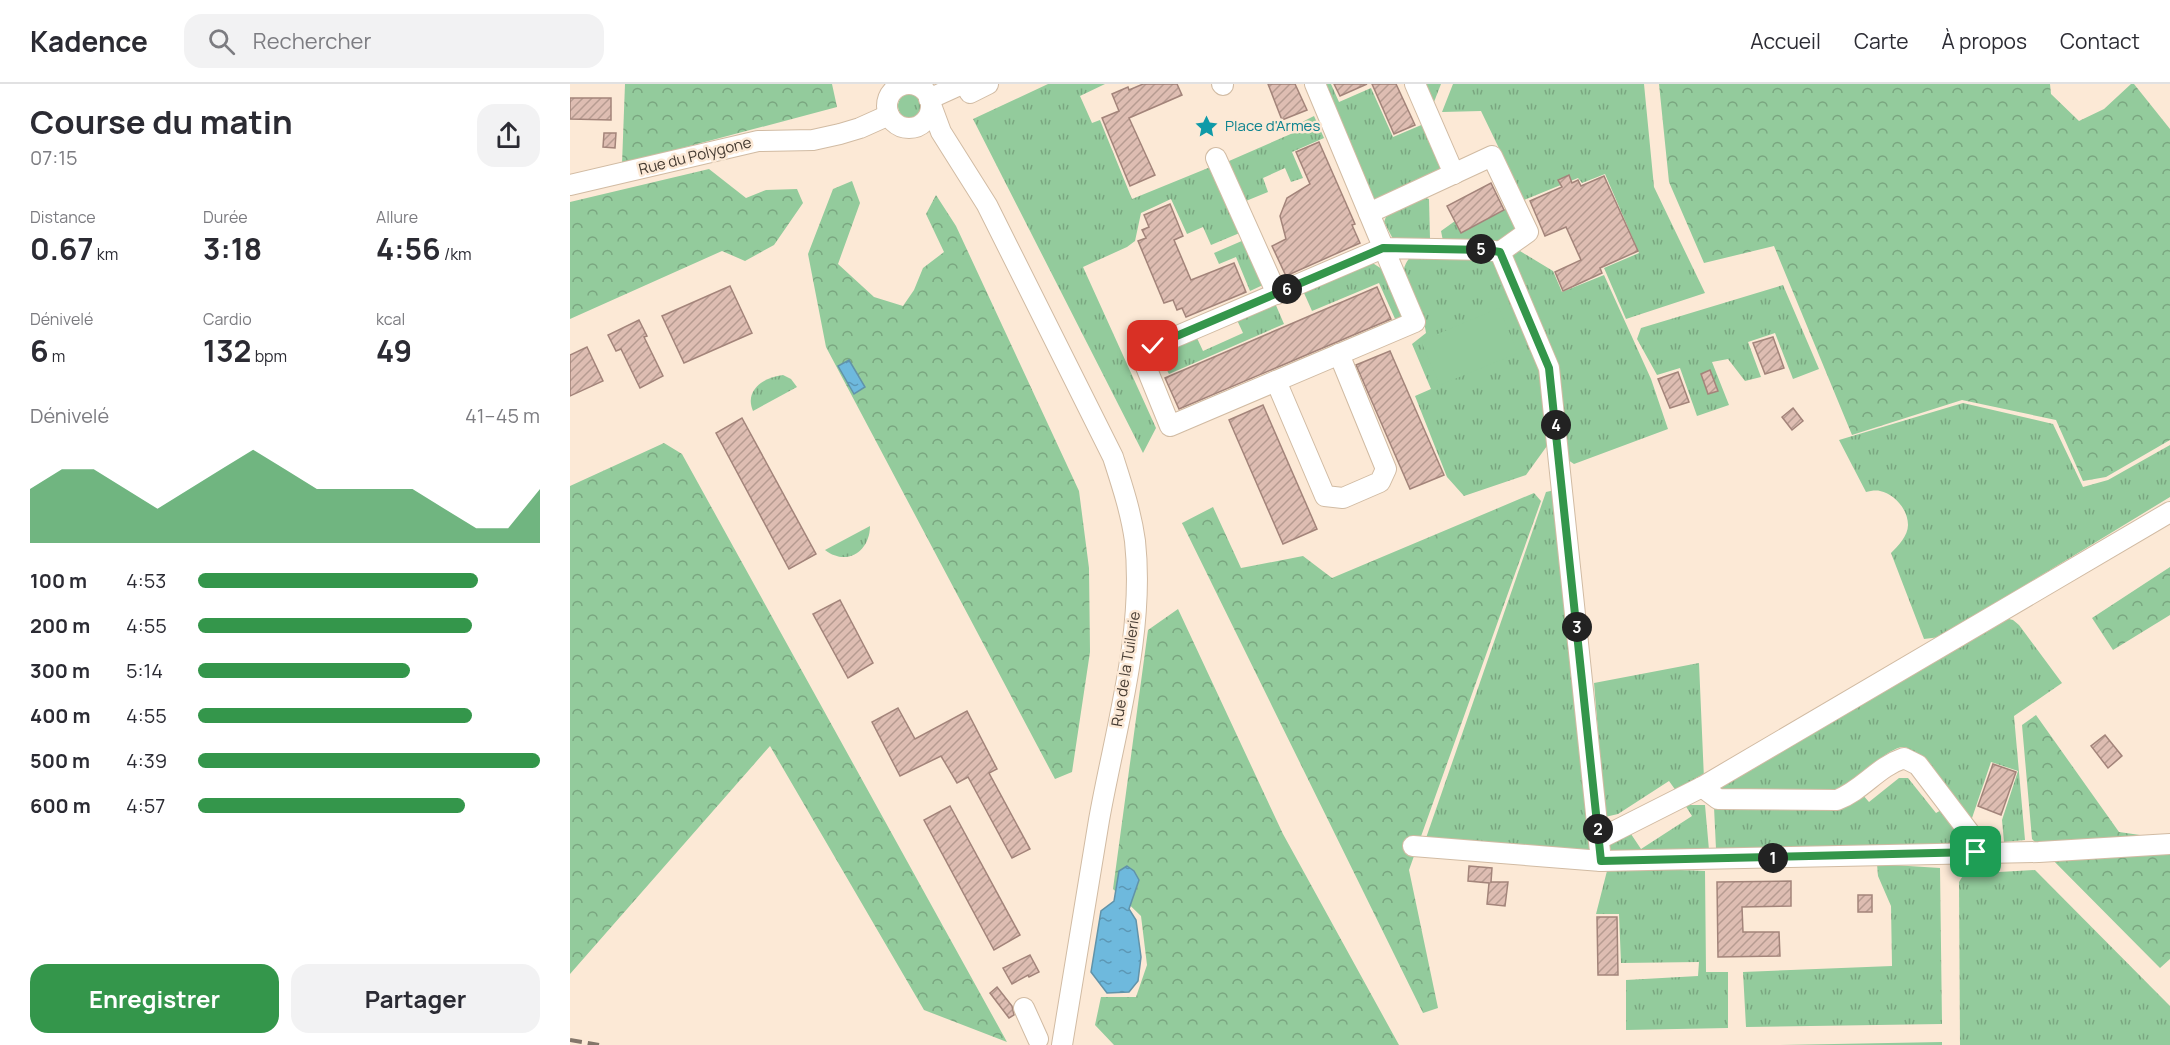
<!DOCTYPE html>
<html lang="fr">
<meta charset="utf-8">
<style>
body{margin:0;font-family:Manrope,sans-serif;background:#f2f2f3;color:#2b2b33;height:100vh;display:flex;flex-direction:column;font-size:22px;white-space:nowrap}
*{box-sizing:border-box;margin:0}
p{font-size:20px;color:#7c7c81}
.icon{flex:none;width:33px;height:33px;fill:none;stroke:currentColor;stroke-width:2;stroke-linecap:round;stroke-linejoin:round}
.map{position:relative;flex:1;overflow:hidden}
.details{display:flex;flex-direction:column;background:#fff;width:570px}
.details>*{flex:none}
.pin{position:absolute;display:grid;place-items:center;width:51px;height:51px;color:#fff;margin:-26px;border-radius:12px;box-shadow:0 3px 9px #0006}
.km{position:absolute;width:30px;height:30px;margin:-15px;border-radius:50%;background:#222;color:#fff;font-size:16px;line-height:30px;text-align:center}
.round{display:grid;place-items:center;flex:none;width:63px;height:63px;border-radius:18px;background:#f2f2f3}
.overview{display:flex;align-items:center;justify-content:space-between;height:102px;padding:0 30px}
h1{font-size:33px;font-weight:700;line-height:45px}
.figures{display:grid;grid-template-columns:repeat(3,1fr);gap:9px;height:102px;padding:6px 30px}
.figures div{display:grid;align-content:center}
.figures b{font-size:30px;font-weight:700}
.figures small{font-size:16px;font-weight:400}
.figures p{font-size:16px}
.chart{height:168px;padding:12px 30px}
.chart p{display:flex;justify-content:space-between}
.chart svg{width:100%;height:108px;margin-top:6px;fill:#34964b;opacity:.7}
.primary-button{display:flex;gap:12px;margin-top:auto;padding:12px 30px}
.primary-button a{flex:1;height:69px;border-radius:18px;background:#34964b;color:#fff;font-size:24px;font-weight:700;line-height:69px;text-align:center}
.primary-button a+a{background:#f2f2f3;color:#2b2b33}
ul{padding:0 30px;list-style:none;font-size:20px}
li{display:grid;grid-template-columns:96px 72px 1fr;align-items:center;height:45px}
li i{height:15px;border-radius:8px;background:#34964b}
header{display:flex;align-items:center;gap:36px;box-sizing:border-box;height:84px;padding:0 30px;background:#fff;border-bottom:2px solid #e1e1e2}
header strong{font-size:28px}
nav{display:flex;gap:33px;margin-inline-start:auto;font-size:21px}
.search{width:420px;height:54px;background:#f2f2f3;display:flex;align-items:center;gap:15px;box-sizing:border-box;padding:0 21px;border-radius:18px;color:#7c7c81;font-size:22px}
main{display:flex;flex:1;min-height:0}
.map>svg:first-child{display:block}
.grass{fill:url(#grass-tufts)}
.forest{fill:url(#forest-crowns)}
.garden{fill:#93cb9c}
.water{fill:url(#water-ripples);stroke:#6193a9;stroke-width:1.5}
.building{fill:url(#building-hatch);stroke:#a3847a;stroke-width:1.5}
.lines{fill:none;stroke-linecap:round;stroke-linejoin:round}
.minor-casing{stroke:#d1bba3;stroke-width:22}
.minor{stroke:#fff;stroke-width:20}
.rail{stroke:#83766a;stroke-width:4;stroke-dasharray:12 6;stroke-linecap:butt}
.route-casing{stroke:#fff;stroke-width:12}
.route{stroke:#34964b;stroke-width:8}
.labels{text-anchor:middle;stroke-width:5;stroke-linejoin:round;paint-order:stroke}
.culture-label{font-size:15px;fill:#0d838f;stroke:#fce9d6;text-anchor:start}
.street-label{font-size:15px;fill:#433930;stroke:#fce9d6}
</style>
<header>
<strong>Kadence</strong>
<div class="search"><svg class="icon" aria-label="search" viewBox="0 0 24 24"><circle cx="10" cy="10" r="6"/><path d="M15 15l6 6"/></svg>Rechercher</div>
<nav><a>Accueil</a><a>Carte</a><a>À propos</a><a>Contact</a></nav>
</header>
<main>
<section class="details">
<div class="overview"><div><h1>Course du matin</h1><p>07:15</p></div><a class="round"><svg class="icon" aria-label="share" viewBox="0 0 24 24"><path d="M12 15V3M7 8l5-5 5 5M5 13v7h14v-7"/></svg></a></div>
<div class="figures">
<div><p>Distance</p><b>0.67<small> km</small></b></div>
<div><p>Durée</p><b>3:18</b></div>
<div><p>Allure</p><b>4:56<small> /km</small></b></div>
</div>
<div class="figures">
<div><p>Dénivelé</p><b>6<small> m</small></b></div>
<div><p>Cardio</p><b>132<small> bpm</small></b></div>
<div><p>kcal</p><b>49</b></div>
</div>
<div class="chart"><p><span>Dénivelé</span>41–45 m</p>
<svg viewBox="0 0 160 44" preserveAspectRatio="none"><path d="M0 44V22L10 14L20 14L30 22L40 30L50 22L60 14L70 6L80 14L90 22L100 22L110 22L120 22L130 30L140 38L150 38L160 22V44z"/></svg>
</div>
<ul>
<li><b>100 m</b>4:53<i style="width:82%"></i></li>
<li><b>200 m</b>4:55<i style="width:80%"></i></li>
<li><b>300 m</b>5:14<i style="width:62%"></i></li>
<li><b>400 m</b>4:55<i style="width:80%"></i></li>
<li><b>500 m</b>4:39<i style="width:100%"></i></li>
<li><b>600 m</b>4:57<i style="width:78%"></i></li>
</ul>
<div class="primary-button"><a>Enregistrer</a><a>Partager</a></div>
</section>
<div class="map">
<svg width="1600" height="961" viewBox="0 0 1600 961">
<defs>
<pattern id="grass-tufts" width="24" height="20" patternUnits="userSpaceOnUse" patternTransform="scale(1.5)"><rect width="24" height="20" fill="#93cb9c"/><path d="M3 7l-1-3M5 7V3M7 7l1-3M15 17l-1-3M17 17v-4M19 17l1-3" fill="none" stroke="#7aa680"/></pattern>
<pattern id="forest-crowns" width="20" height="18" patternUnits="userSpaceOnUse" patternTransform="scale(1.5)"><rect width="20" height="18" fill="#93cb9c"/><path d="M2 6a3 3 0 1 1 6 0M12 15a3 3 0 1 1 6 0" fill="none" stroke="#7aa680"/></pattern>
<pattern id="water-ripples" width="26" height="14" patternUnits="userSpaceOnUse" patternTransform="scale(1.5)"><rect width="26" height="14" fill="#6eb9dd"/><path d="M2 4q2-2 4 0t4 0M15 11q2-2 4 0t4 0" fill="none" stroke="#5c97b4"/></pattern>
<pattern id="building-hatch" width="6" height="6" patternUnits="userSpaceOnUse" patternTransform="scale(1.5)"><rect width="6" height="6" fill="#debdb2"/><path d="M-1 1l2-2M0 6l6-6M5 7l2-2" fill="none" stroke="#b69b91"/></pattern>
</defs>
<rect width="100%" height="100%" fill="#fce9d6"/>
<g class="grass">
<path d="M478 0H535L510 12 522 39 530 36 562 115 638 84 645 86 672 148 641 161 633 143 617 150 601 115 571 129 565 157 557 163 513 183 586 344 573 369 403 35Z"/>
<path d="M750 0H761L769 18 801 4 823 53 856 39 876 87 802 120Z"/>
<path d="M856 0H871L864 18Z"/>
<path d="M883 0H1074L1084 103 1135 209 1056 235 1034 184 1069 169 1035 90 1012 99 1008 94 954 116 911 27 872 28Z"/>
<circle cx="340" cy="22" r="12"/>
<path d="M744 32 754 54 722 68 733 94 721 98 715 84 693 94 698 108 671 119 656 84 659 77 723 49 724 42Z"/>
<path d="M852 113 859 115 860 155 855 157 823 155 814 138 817 130Z"/>
<path d="M941 122C942 128 946 135 945 141 942 166 891 158 873 157L871 147 885 137 891 149Z"/>
<path d="M674 156 693 201 680 207 666 173 649 180 644 169Z"/>
<path d="M950 167 983 187 992 208 1034 191 1081 295 1098 345 1004 380 998 376 942 172Z"/>
<path d="M921 171 972 285 982 355 956 391 894 412 877 393 845 312 861 305 842 260 856 249C854 227 839 210 834 189 833 183 837 177 841 172Z"/>
<path d="M801 178 815 187 834 234 826 237 809 199 742 227 734 209Z"/>
<path d="M1213 201 1249 285 1223 295 1205 249 1178 258 1191 293 1175 297 1158 275 1142 278 1159 321 1127 332 1110 284 1087 291 1067 255 1071 244Z"/>
<path d="M705 219 714 240 599 290 589 271 627 254 633 267 673 249 667 236Z"/>
<path d="M213 291 221 295 227 303 183 327C174 306 194 293 213 291Z"/>
<path d="M1393 319 1483 340 1513 403 1538 396 1600 361V413L1370 553 1354 555 1321 469C1328 462 1338 452 1338 441 1338 426 1325 410 1310 407 1306 406 1300 407 1296 408L1269 356Z"/>
<path d="M985 406 1021 767 856 754 976 408Z"/>
<path d="M300 442C300 467 277 483 255 466Z"/>
<path d="M1435 534 1443 536 1449 541 1492 599 1444 632 1455 756 1434 758 1432 736 1448 687 1421 678 1401 737 1349 674C1344 670 1340 664 1334 663 1318 662 1283 701 1263 708L1146 706Z"/>
<path d="M1129 579 1134 695 1109 711 1099 697 1048 730 1035 733 1024 599Z"/>
<path d="M1329 694H1338L1366 729 1373 725 1393 751 1391 758 1383 763 1146 765 1144 723 1271 726 1292 710 1299 718Z"/>
<path d="M1115 721H1135L1139 766 1042 771 1039 759 1059 747 1071 765 1122 732Z"/>
<path d="M1307 780 1370 784 1372 940 1176 943 1173 888 1322 882 1321 822 1308 792Z"/>
<path d="M1038 783 1135 787 1136 888H1158V944L1056 946V896L1128 892 1129 878 1051 879 1049 830H1026Z"/>
<path d="M1465 786 1600 922V961H1390L1389 798 1394 790Z"/>
<path d="M1372 958V961H1210Z"/>
</g>
<g class="forest">
<path d="M55 0H262L267 23 52 80Z"/>
<path d="M1089 0H1480L1481 10 1509 37 1534 25 1561 0H1564L1600 45V356L1536 393 1513 397 1486 336 1392 316 1282 351 1204 162 1134 179 1099 98Z"/>
<path d="M139 85 176 114 196 106 227 105 233 119 204 161 175 177 152 167 0 235V118Z"/>
<path d="M282 97 290 119 268 180 304 213 333 222 344 206 353 184 374 168 356 130 366 111 386 142 509 407 519 484 520 568 502 688 485 695 256 263 238 170 263 105Z"/>
<path d="M94 359 112 370 437 958 354 926 200 662 0 890V402Z"/>
<path d="M964 409 971 417 839 786 868 924 853 929 612 439 643 423 671 484 733 472 762 494Z"/>
<path d="M1600 483V531L1543 566 1522 534Z"/>
<path d="M608 525 713 750 829 961H544L525 941 531 913H566L577 881 571 832 543 805 578 546Z"/>
<path d="M1466 631 1549 748 1570 751 1600 765V875L1590 884 1462 755 1452 641Z"/>
</g>
<path class="garden" d="M929 224 948 269 870 301 851 257Z"/>
<g class="water">
<path d="M279 276 295 303 284 310 268 282Z"/>
<path d="M557 782 564 787 569 796 559 825 566 836 571 873 568 897 559 908 537 909 521 888 531 827 544 817 549 787Z"/>
</g>
<g class="building">
<path d="M573 0H607L612 11 559 34 585 91 560 102 532 34 549 27 542 10 558 3 559 6Z"/>
<path d="M698 0H725L737 26 712 36Z"/>
<path d="M764 0H797L770 12Z"/>
<path d="M802 0H826L845 41 824 50Z"/>
<path d="M0 14H41V36L0 35Z"/>
<path d="M34 49H46L45 64 33 63Z"/>
<path d="M749 58 785 140 782 141 790 159 716 192 702 162 716 155 710 132 717 114 740 100 726 68Z"/>
<path d="M999 91 1002 99 1008 96 1011 102 1034 92 1068 167 1030 184 1032 189 993 207 985 188 1011 176 996 143 975 152 960 117 992 103 988 96Z"/>
<path d="M921 99 934 126 891 149 877 122Z"/>
<path d="M600 120 613 152 604 156 621 196 664 179 676 208 616 233 612 224 607 226 603 216 594 219 568 157 576 154 572 146 579 143 574 131Z"/>
<path d="M160 202 182 249 114 279 92 232Z"/>
<path d="M807 203 821 235 609 325 595 294Z"/>
<path d="M69 236 77 252 74 253 93 292 70 304 51 265 46 267 38 251Z"/>
<path d="M1203 253 1214 284 1195 290 1183 259Z"/>
<path d="M17 263 33 297 0 312V271Z"/>
<path d="M820 267 874 391 840 405 786 281Z"/>
<path d="M1140 286 1148 307 1138 310 1131 290Z"/>
<path d="M1108 288 1119 318 1100 324 1088 295Z"/>
<path d="M693 321 747 445 713 460 659 336Z"/>
<path d="M1223 324 1233 337 1222 346 1212 333Z"/>
<path d="M172 334 246 470 219 485 146 349Z"/>
<path d="M270 516 303 579 278 594 243 530Z"/>
<path d="M328 624 345 655 397 627 427 685 419 689 460 765 442 774 398 693 387 699 371 672 330 692 302 638Z"/>
<path d="M1535 651 1552 672 1538 684 1521 662Z"/>
<path d="M1423 680 1446 688 1431 731 1408 722Z"/>
<path d="M380 722 450 851 424 866 354 736Z"/>
<path d="M899 782 922 784 921 798H938L935 822 917 820 919 799 898 797Z"/>
<path d="M1221 797V822L1172 823 1173 848H1209L1210 872 1148 873 1147 798Z"/>
<rect x="1288" y="811" width="14" height="17"/>
<path d="M1027 833H1047L1048 891H1028Z"/>
<path d="M460 871 469 888 459 893 458 891 442 900 433 884Z"/>
<path d="M427 903 442 922 444 931 439 934 420 909Z"/>
</g>
<g class="lines">
<defs>
<g id="minor">
<path d="M395 0 400 9 418 0"/>
<path d="M652 0 653 1"/>
<path d="M745 0C778 79 811 159 845 238L600 342 570 268 813 164 917 166 930 168 979 284 1031 777"/>
<path d="M845 0 884 90"/>
<circle cx="339" cy="22" r="22"/>
<path d="M359 15 392 0"/>
<path d="M361 21 371 48 417 121 543 373C552 401 561 428 565 457 575 549 545 646 529 736 516 811 504 886 492 961"/>
<path d="M646 74 707 210"/>
<path d="M0 101 188 57 243 56 270 50 290 44 319 31"/>
<path d="M799 129 922 72 958 148 930 168"/>
<path d="M706 297 755 412 773 414 810 398 816 385 769 270"/>
<path d="M1132 703 1148 715 1267 716C1293 706 1307 683 1334 674L1348 681 1402 752 1406 768"/>
<path d="M1029 755 1132 703 1600 428"/>
<path d="M843 762 1031 777 1469 768 1600 760"/>
<path d="M454 924 468 955"/>
</g>
</defs>
<use href="#minor" class="minor-casing"/>
<use href="#minor" class="minor"/>
<path class="rail" d="M0 956 29 961"/>
</g>
<g class="lines">
<defs>
<path id="route" d="M583 262 813 164 917 166 930 168 979 284 1031 777 1406 768"/>
</defs>
<use href="#route" class="route-casing"/>
<use href="#route" class="route"/>
</g>
<defs>
<symbol id="sight-bare" viewBox="-9 -9 18 18"><path d="M0-6L1.8-2.2L6-1.7L2.9 1.2L3.7 5.4L0 3.3L-3.7 5.4L-2.9 1.2L-6-1.7L-1.8-2.2Z" fill="#0f9aa8" stroke="#fce9d6" stroke-width="2.5" paint-order="stroke"/></symbol>
</defs>
<g fill-rule="evenodd">
<use href="#sight-bare" x="620" y="26" width="33" height="33"/>
</g>
<g class="labels">
<g class="culture-label">
<text x="655" y="47">Place d'Armes</text>
</g>
<g class="street-label">
<text transform="translate(125 72) rotate(-14)" y="5">Rue du Polygone</text>
<text transform="translate(556 585) rotate(-81)" y="5">Rue de la Tuilerie</text>
</g>
</g>
</svg>
<div class="pin" style="left:1406px;top:768px;background:#1e9e55"><svg class="icon" aria-label="arrive" viewBox="0 0 24 24"><path d="M6 21V4h12l-3 4 3 4H6"/></svg></div>
<div class="pin" style="left:583px;top:262px;background:#d93025"><svg class="icon" aria-label="check" viewBox="0 0 24 24"><path d="M5 12l5 5 9-10"/></svg></div>
<b class="km" style="left:1203px;top:774px">1</b>
<b class="km" style="left:1028px;top:745px">2</b>
<b class="km" style="left:1007px;top:543px">3</b>
<b class="km" style="left:986px;top:341px">4</b>
<b class="km" style="left:911px;top:165px">5</b>
<b class="km" style="left:717px;top:205px">6</b>
</div>
</main>
